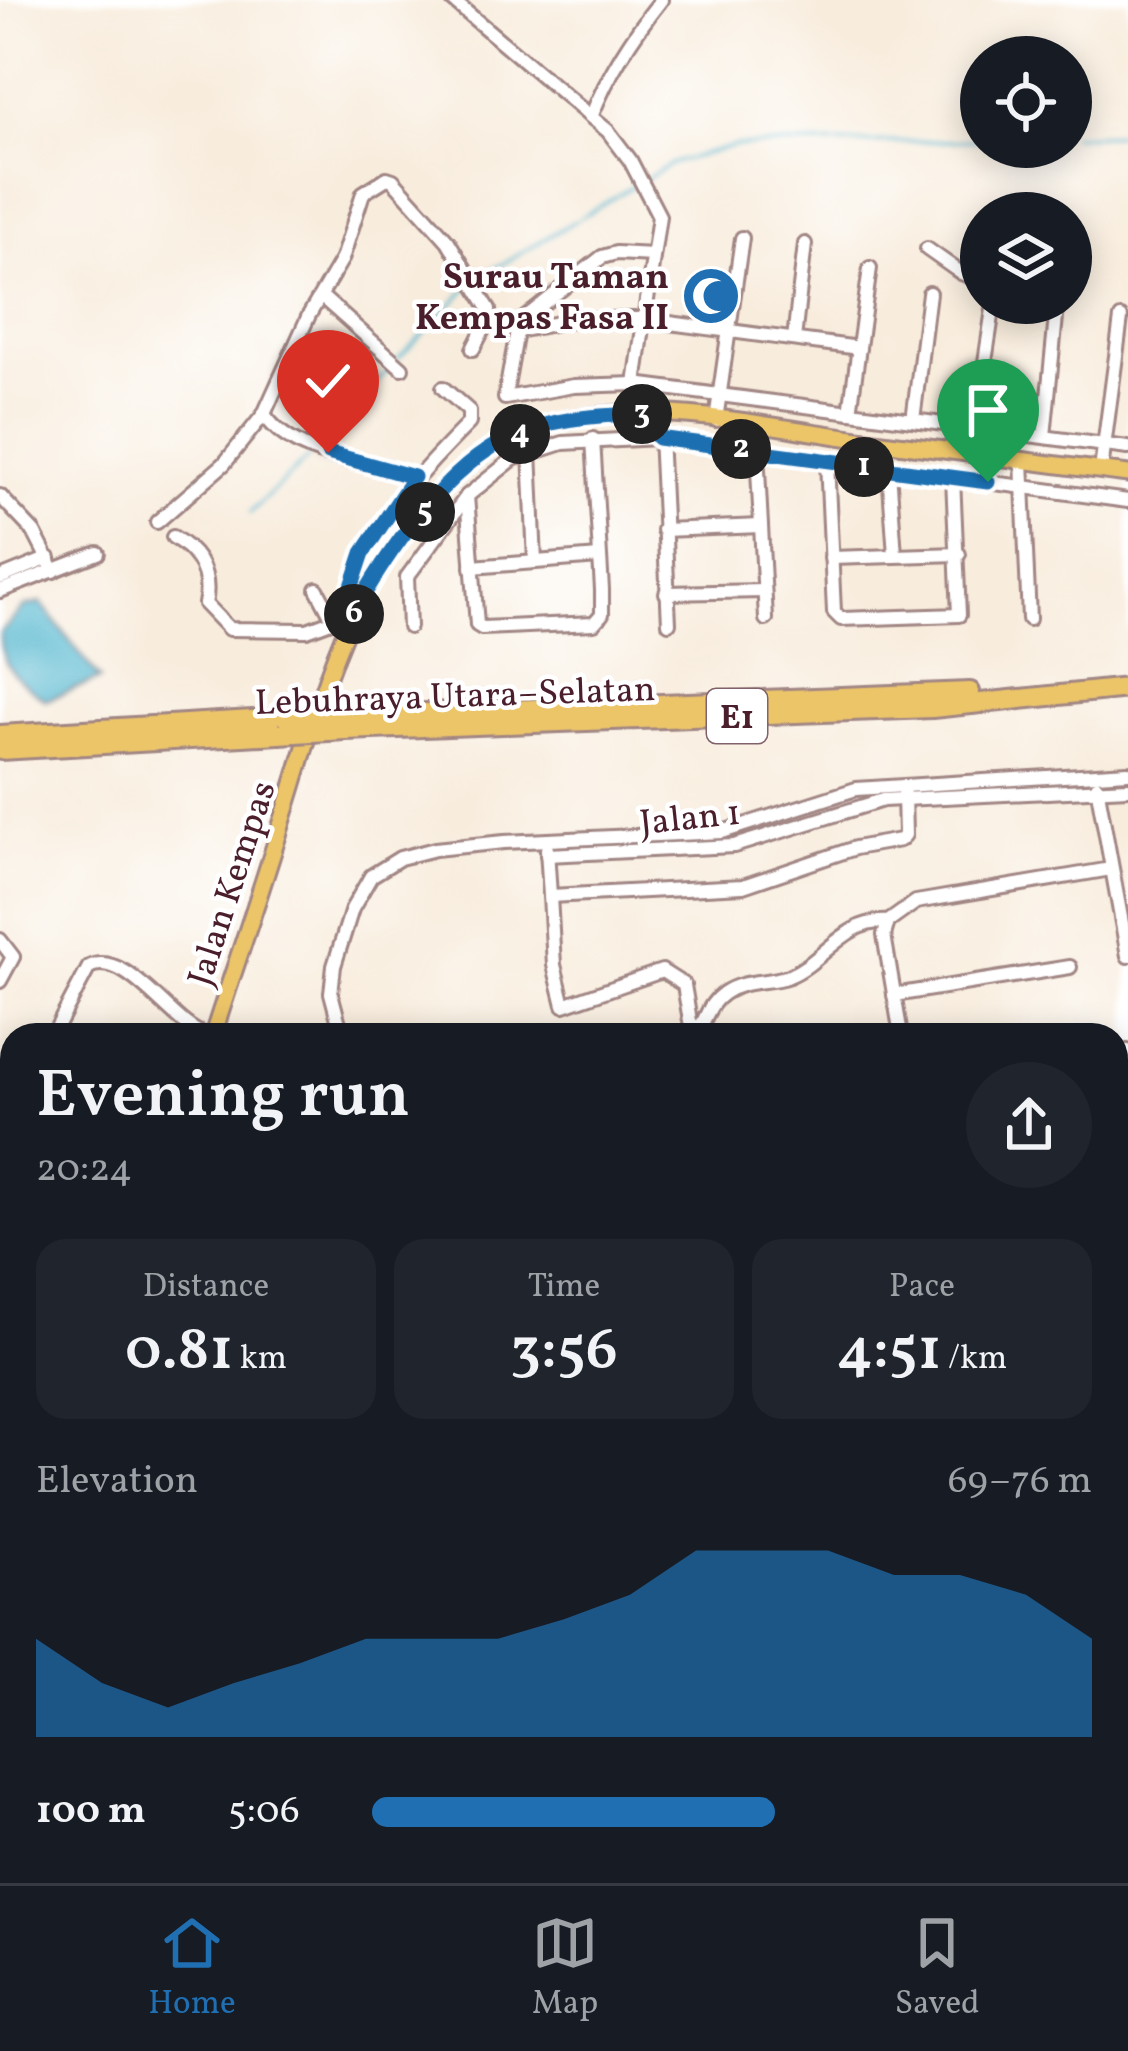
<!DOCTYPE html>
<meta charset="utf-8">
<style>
body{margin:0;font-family:Vollkorn,serif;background:#20242c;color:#f1f3f6;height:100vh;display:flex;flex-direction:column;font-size:45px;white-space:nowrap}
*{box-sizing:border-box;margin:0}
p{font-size:39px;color:#9ea1a6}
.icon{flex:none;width:66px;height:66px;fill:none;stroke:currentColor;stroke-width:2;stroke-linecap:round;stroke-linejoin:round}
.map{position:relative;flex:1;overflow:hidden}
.drawer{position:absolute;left:0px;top:1023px;width:1128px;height:861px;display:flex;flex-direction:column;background:#171b24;border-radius:36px 36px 0 0;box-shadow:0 6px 30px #0003}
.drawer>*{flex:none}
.controls{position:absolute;left:960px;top:36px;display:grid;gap:24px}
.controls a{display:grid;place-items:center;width:132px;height:132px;border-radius:50%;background:#171b24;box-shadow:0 6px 30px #0003;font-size:60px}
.pin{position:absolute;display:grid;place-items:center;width:102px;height:102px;color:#fff;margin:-123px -51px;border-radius:50% 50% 50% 0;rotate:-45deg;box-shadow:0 0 12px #0007}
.pin .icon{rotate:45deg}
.km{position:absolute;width:60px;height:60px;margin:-30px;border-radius:50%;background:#222;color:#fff;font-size:33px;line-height:60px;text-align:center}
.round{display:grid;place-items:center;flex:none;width:126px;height:126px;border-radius:63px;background:#20242c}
.overview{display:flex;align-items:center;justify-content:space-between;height:204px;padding:0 36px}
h1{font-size:66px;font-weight:600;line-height:90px}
.stats{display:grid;grid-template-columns:repeat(3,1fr);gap:18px;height:204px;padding:12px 36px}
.stats div{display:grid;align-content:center;border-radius:30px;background:#20242c;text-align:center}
.stats b{font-size:60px;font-weight:600}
.stats small{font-size:33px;font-weight:400}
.stats p{font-size:33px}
.chart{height:336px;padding:24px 36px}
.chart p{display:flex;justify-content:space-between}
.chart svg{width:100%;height:216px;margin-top:12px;fill:#1f6fb2;opacity:.7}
ul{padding:0 36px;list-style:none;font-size:39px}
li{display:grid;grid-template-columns:192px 144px 1fr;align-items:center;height:90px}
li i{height:30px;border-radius:15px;background:#1f6fb2}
.tabs{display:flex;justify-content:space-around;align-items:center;height:168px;border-top:3px solid #363941;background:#171b24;font-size:33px;color:#9ea1a6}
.tabs a{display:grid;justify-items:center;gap:6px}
.tabs .current{color:#1f6fb2}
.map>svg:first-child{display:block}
.industrial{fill:#d2bdc7}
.water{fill:#50b5ce;stroke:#4d6a7c;stroke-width:3}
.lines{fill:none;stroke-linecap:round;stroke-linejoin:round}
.stream{stroke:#50b5ce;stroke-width:3}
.minor-casing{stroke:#a18684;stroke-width:18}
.major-casing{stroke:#a18684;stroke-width:21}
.highway-casing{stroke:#a18684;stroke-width:24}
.minor{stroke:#fff;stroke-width:12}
.major{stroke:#ecc569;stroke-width:15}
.highway{stroke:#ecc569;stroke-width:18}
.highway-bridge-casing{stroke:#a18684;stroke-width:24;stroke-linecap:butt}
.highway-bridge{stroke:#ecc569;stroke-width:18}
.route-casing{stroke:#fff;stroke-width:24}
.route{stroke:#1f6fb2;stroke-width:15}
.labels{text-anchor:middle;stroke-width:9;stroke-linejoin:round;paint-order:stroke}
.shield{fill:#fff;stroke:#80626b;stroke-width:3}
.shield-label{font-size:33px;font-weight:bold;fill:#4a1f2b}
.poi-label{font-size:36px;font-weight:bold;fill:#4a1f2b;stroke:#fff;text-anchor:end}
.street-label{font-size:36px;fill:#4a1f2b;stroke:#fff}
</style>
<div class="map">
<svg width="1128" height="1883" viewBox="0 0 1128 1883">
<rect width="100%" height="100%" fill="#fff"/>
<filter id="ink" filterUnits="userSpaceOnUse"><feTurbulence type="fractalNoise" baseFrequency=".00833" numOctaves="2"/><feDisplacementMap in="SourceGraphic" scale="24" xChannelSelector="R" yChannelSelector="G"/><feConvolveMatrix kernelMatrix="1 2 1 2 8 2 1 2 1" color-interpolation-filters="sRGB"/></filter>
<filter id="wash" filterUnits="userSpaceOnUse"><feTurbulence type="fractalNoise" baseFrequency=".004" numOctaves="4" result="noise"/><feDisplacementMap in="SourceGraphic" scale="48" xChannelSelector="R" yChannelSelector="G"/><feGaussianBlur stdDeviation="2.7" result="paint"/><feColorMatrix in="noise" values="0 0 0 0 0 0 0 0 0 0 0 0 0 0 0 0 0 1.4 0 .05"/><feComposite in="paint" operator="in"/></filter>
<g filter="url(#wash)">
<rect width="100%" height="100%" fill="#f8ecdc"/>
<path class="industrial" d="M1116 1519H1128V1795L1116 1759Z"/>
<path class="water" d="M41 603 100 679 46 700C19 682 0 668 0 633L24 607Z"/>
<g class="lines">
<g class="stream">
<path d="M1071 136 1128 134"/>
<path d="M644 180 673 163 735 146 981 140"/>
<path d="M479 278 635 185"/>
<path d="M398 359 470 286"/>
<path d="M319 444 394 364"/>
<path d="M250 513 309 457"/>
</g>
</g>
</g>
<g filter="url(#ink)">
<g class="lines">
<defs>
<g id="minor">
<path d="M452 0 591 117"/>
<path d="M927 249 961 273 981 281"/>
<path d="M653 255 616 253 602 257 525 318 517 331 505 398 574 386 635 384 1128 448"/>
<path d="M322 297 402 368"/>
<path d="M662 322 859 348"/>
<path d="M517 331 579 319H644"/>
<path d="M794 339 805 244"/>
<path d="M635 384 659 216 630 160 608 131 591 117C609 72 631 38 661 0"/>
<path d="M850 412 870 268"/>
<path d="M264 414C293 459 367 462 414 477"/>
<path d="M659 414 669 623"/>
<path d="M716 420 742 238"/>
<path d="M913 420 929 293"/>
<path d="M975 427 994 303"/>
<path d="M1044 436 1057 307"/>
<path d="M530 451 535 562"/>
<path d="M757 451 766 619"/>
<path d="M827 461 834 612 841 619 959 615 953 478"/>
<path d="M1022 461 1029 619"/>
<path d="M889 470 895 555"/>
<path d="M1101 470 1121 318"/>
<path d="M0 496 34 532 54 571"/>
<path d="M467 496 477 625 482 628 594 623 602 614V590L593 439"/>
<path d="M157 522 224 464 264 414 309 315 342 259 363 193 387 178 393 180 448 241 489 309V318L473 349"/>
<path d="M663 530 761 526"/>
<path d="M173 537C200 553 211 575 205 604L229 629 307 630 342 617"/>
<path d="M831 558 959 554"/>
<path d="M472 567 599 557"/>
<path d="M0 578 49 558"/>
<path d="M317 589 334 621"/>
<path d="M0 591 98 553"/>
<path d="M666 593 764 591"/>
<path d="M342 617C360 536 413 479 469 423V411L443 388"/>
<path d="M409 627 407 577 467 496 513 459 563 443 658 438 1128 501"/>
<path d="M1097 786 1128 956"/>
<path d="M547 849 550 896 743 886 855 848 900 840 905 835 904 794"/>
<path d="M547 855 734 846 883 800 1128 788"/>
<path d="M550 896 554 965 564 1005 662 971 684 985 690 1021 697 1032C707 1018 708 1004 724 993 745 979 766 984 789 976 825 961 844 919 888 922"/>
<path d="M0 940 13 957 0 981"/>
<path d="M894 995 1070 967"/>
<path d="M53 1035 89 967C126 948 172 1025 205 1035"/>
<path d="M342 1035 331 993 334 966 352 909 371 876 400 858 435 849 504 842 722 832 856 789 1128 772"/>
<path d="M901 1035 884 935 888 922 916 902 1111 869"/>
<path d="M1116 1053 1128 1051"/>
<path d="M0 1120 12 1099"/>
<path d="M1116 1141 1128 1139"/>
<path d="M0 1308 12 1294"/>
<path d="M1116 1310 1128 1308"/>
<path d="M1116 1328 1128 1326"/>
<path d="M1116 1346 1128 1344"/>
<path d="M0 1397 12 1389"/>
<path d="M0 1510 12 1526"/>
<path d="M1116 1586 1128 1582"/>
<path d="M0 1613 12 1603"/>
<path d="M0 1624 12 1652"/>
<path d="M1116 1677 1128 1673"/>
<path d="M1116 1730 1128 1767"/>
<path d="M0 1811 12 1829"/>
<path d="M42 1872 50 1883"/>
<path d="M888 1883 893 1872"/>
<path d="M961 1883 964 1872"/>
<path d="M1031 1883 1033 1872"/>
</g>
<g id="major">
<path d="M213 1035C236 963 261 892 283 819 304 753 321 685 350 621 379 558 450 462 517 435 625 390 756 426 867 440 954 452 1041 462 1128 474"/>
<path d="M0 1351 12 1339"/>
</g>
<g id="highway">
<path d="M351 716 970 692"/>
<path d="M345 730 932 708 1128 688"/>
<path d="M0 735 286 718"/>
<path d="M0 750 279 734"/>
</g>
</defs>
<use href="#minor" class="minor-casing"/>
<use href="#major" class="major-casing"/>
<use href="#highway" class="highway-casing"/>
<use href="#minor" class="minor"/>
<use href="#major" class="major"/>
<use href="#highway" class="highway"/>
<defs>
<g id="highway-bridge">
<path d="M286 718 351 716"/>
<path d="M279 734 345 730"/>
</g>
</defs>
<use href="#highway-bridge" class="highway-bridge-casing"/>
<use href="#highway-bridge" class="highway-bridge"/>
</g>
</g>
<g class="lines" filter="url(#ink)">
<defs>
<path id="route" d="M328 453 414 477 363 553 344 610 343 616 350 620C384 556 445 466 513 436 557 416 612 414 659 414L658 438 988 482"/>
</defs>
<use href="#route" class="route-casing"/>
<use href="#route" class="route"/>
</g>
<defs>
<symbol id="mosque-disc" viewBox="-11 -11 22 22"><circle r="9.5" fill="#1f6fb2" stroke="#fff"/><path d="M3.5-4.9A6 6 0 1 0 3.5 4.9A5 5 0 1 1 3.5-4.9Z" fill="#fff"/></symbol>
</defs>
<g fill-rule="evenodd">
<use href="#mosque-disc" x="678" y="263" width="66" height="66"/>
</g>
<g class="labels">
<rect class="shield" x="707" y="689" width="60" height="54" rx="9"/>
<g class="shield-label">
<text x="737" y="728">E1</text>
</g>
<g class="poi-label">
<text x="669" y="288">Surau Taman<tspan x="669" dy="41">Kempas Fasa II</tspan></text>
</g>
<g class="street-label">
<text transform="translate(455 694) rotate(-2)" y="13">Lebuhraya Utara–Selatan</text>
<text transform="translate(690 816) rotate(-6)" y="13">Jalan 1</text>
<text transform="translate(230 883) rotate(-72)" y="13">Jalan Kempas</text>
</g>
</g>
</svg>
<div class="controls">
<a><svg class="icon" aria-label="locate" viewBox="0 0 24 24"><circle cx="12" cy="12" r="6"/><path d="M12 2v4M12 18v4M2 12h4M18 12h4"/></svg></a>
<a><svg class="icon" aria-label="layers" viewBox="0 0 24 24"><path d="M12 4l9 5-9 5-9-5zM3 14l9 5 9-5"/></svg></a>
</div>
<div class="pin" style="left:988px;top:482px;background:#1e9e55"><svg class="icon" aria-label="arrive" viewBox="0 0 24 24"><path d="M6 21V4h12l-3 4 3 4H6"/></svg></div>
<div class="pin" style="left:328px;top:453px;background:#d93025"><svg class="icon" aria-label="check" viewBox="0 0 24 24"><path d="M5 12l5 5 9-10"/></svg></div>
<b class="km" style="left:864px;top:467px">1</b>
<b class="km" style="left:741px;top:449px">2</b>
<b class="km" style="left:642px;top:414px">3</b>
<b class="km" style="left:520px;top:434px">4</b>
<b class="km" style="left:425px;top:512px">5</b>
<b class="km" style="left:354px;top:614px">6</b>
<section class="drawer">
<div class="overview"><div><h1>Evening run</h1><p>20:24</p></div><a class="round"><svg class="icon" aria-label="share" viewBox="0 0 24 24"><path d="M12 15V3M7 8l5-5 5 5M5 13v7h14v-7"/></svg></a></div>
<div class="stats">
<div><p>Distance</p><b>0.81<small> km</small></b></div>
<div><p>Time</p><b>3:56</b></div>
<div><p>Pace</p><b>4:51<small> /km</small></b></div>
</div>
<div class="chart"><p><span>Elevation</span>69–76 m</p>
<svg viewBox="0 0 160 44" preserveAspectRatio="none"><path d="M0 44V24L10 33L20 38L30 33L40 29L50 24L60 24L70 24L80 20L90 15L100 6L110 6L120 6L130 11L140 11L150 15L160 24V44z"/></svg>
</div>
<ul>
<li><b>100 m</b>5:06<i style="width:56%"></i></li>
</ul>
</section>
</div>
<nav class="tabs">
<a class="current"><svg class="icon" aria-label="home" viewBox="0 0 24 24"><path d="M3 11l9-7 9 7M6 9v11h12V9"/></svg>Home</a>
<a><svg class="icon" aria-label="map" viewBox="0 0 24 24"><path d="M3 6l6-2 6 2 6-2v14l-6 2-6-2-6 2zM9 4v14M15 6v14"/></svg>Map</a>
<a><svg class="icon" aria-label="saved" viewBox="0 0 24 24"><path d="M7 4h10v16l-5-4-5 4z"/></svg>Saved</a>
</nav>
